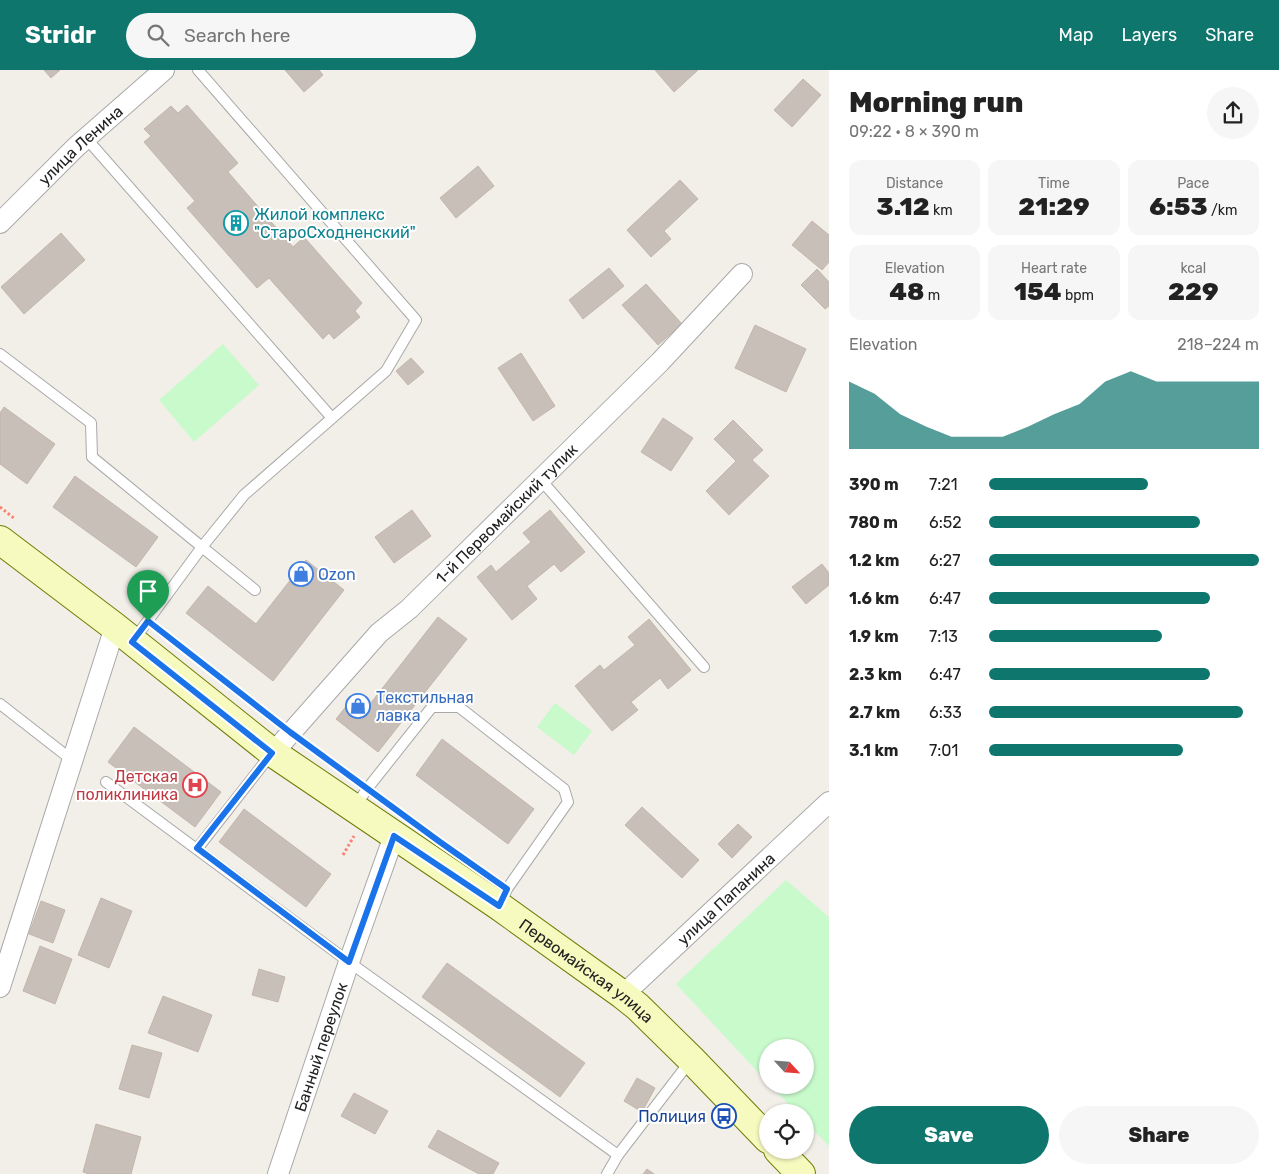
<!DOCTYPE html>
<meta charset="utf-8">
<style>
body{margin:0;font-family:Rubik,sans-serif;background:#f6f6f6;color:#222;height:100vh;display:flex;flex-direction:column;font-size:19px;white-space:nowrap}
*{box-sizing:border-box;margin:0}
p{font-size:16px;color:#767676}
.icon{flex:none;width:28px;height:28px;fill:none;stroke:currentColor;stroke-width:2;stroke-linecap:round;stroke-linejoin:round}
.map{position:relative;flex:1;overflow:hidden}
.drawer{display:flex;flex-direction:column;background:#fff;width:450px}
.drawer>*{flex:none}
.needle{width:32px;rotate:116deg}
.tools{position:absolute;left:759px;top:969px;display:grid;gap:10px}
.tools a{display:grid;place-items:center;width:55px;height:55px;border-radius:50%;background:#fff;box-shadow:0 1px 4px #0004;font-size:25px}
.pin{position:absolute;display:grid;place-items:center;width:42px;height:42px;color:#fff;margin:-51px -21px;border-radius:50% 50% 50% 0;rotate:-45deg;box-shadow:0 0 5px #0007}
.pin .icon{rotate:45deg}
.round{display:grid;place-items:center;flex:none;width:52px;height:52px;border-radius:26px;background:#f6f6f6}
.headline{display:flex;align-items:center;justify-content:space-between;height:85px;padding:0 20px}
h1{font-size:28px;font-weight:800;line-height:38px}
.stats{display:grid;grid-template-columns:repeat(3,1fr);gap:8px;height:85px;padding:5px 20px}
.stats div{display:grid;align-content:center;border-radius:12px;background:#f6f6f6;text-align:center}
.stats b{font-size:25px;font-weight:800}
.stats small{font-size:14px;font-weight:400}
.stats p{font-size:14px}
.chart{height:140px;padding:10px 20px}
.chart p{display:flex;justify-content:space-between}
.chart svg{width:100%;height:90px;margin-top:5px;fill:#0f766e;opacity:.7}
.button{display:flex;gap:10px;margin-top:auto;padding:10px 20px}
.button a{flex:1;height:58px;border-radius:30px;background:#0f766e;color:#fff;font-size:20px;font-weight:800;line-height:58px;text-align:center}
.button a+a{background:#f6f6f6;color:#222}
ul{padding:0 20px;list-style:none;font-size:16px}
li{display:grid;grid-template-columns:80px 60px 1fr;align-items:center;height:38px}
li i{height:12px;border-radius:6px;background:#0f766e}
header{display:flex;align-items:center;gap:30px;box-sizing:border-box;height:70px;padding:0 25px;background:#0f766e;color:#fff}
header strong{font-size:24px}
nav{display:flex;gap:28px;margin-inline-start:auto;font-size:18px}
.search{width:350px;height:45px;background:#f6f6f6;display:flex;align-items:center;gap:12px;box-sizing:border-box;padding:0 18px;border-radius:28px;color:#767676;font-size:19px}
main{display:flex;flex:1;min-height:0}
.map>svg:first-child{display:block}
.park{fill:#c8facc}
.building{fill:#c7bfb8;stroke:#c4b6ab}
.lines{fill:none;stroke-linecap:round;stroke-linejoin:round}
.service-casing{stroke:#a9a9a9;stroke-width:12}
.minor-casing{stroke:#a9a9a9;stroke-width:22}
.secondary-casing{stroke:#707d05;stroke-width:30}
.path{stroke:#fa8072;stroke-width:3;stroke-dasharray:2.5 2.5;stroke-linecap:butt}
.service{stroke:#fff;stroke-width:10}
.minor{stroke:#fff;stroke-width:20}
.secondary{stroke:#f7fabf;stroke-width:28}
.route-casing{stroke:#fff;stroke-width:10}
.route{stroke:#1a73e8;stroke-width:6}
.labels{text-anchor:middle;stroke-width:4;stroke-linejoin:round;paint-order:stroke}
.street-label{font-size:16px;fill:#222;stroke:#fff}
.culture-label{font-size:16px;fill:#0d838f;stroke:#fff;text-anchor:start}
.shop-label{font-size:16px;fill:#366cbe;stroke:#fff;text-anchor:start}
.health-label{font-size:16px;fill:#be3a42;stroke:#fff;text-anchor:end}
.transit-label{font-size:16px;fill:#164399;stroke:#fff;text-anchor:end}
</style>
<header>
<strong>Stridr</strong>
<div class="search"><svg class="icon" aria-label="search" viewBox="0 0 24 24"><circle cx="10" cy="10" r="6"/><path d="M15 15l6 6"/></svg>Search here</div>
<nav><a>Map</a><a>Layers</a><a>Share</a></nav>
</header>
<main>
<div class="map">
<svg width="829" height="1104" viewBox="0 0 829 1104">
<rect width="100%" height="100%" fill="#f2efe9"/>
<g class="park">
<path d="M223 274 259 315 194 372 159 330Z"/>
<path d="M555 633 592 661 574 685 537 657Z"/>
<path d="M786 810 829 847V1076L805 1052V1042H796L770 1015H805V978H768L767 1012 676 914Z"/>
</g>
<g class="building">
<path d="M44 0H60L51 8Z"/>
<path d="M285 0H319L323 5 304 22Z"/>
<path d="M655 0H698L674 22Z"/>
<path d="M803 9 821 25 792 57 774 40Z"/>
<path d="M187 35 238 93 228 102 293 177 304 167 362 233 355 241 360 247 334 269 329 263 323 269 269 208 257 218 187 138 195 131 144 72 151 66 144 59 171 36 178 43Z"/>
<path d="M478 96 494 116 456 148 440 128Z"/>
<path d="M680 110 698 129 664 161 671 169 651 187 627 160Z"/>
<path d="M812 151 829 165V192L822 200 792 175Z"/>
<path d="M61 163 85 190 24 244 1 217Z"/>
<path d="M609 198 624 216 583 249 569 230Z"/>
<path d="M817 199 829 212V236L825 239 801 215Z"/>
<path d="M646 214 682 254 658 275 622 235Z"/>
<path d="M755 255 806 279 786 322 735 298Z"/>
<path d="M521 283 555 336 533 351 498 298Z"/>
<path d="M411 288 424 302 408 315 396 301Z"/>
<path d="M4 337 55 374 27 414 0 394V343Z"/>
<path d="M663 348 693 368 671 401 641 382Z"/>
<path d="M733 350 763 380 752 390 769 406 729 445 706 421 736 391 714 369Z"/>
<path d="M75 406 158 467 136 497 53 437Z"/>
<path d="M412 440 431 466 394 493 375 467Z"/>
<path d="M550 440 585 482 561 502 554 494 527 516 537 529 512 550 477 507 491 495 496 502 531 472 523 463Z"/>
<path d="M306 490 344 520 273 611 186 543 208 516 256 554Z"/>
<path d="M822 494 829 503V515L806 534 792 517Z"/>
<path d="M438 547 467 569 378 682 336 649 356 624 370 634Z"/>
<path d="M649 549 691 600 668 619 660 608 631 632 638 640 612 661 575 616 600 595 604 600 635 575 628 567Z"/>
<path d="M134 657 221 722 195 757 108 692Z"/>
<path d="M442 669 534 739 508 774 416 705Z"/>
<path d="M642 737 699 790 682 808 625 755Z"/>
<path d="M244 739 331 804 306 837 219 772Z"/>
<path d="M738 754 752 767 732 788 718 774Z"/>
<path d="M101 828 132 841 109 898 78 885Z"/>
<path d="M41 831 65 840 53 873 29 864Z"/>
<path d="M40 876 72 889 55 934 23 921Z"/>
<path d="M447 893 585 993 560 1027 422 927Z"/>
<path d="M259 899 285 907 278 932 252 925Z"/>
<path d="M163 926 212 945 198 982 148 963Z"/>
<path d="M132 975 162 983 149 1028 119 1019Z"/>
<path d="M637 1008 655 1018 642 1042 624 1031Z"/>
<path d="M354 1023 388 1041 375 1064 341 1046Z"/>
<path d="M96 1054 141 1067 131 1104H89L83 1102Z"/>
<path d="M438 1060 499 1093 493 1104H479L428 1077Z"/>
<path d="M647 1099 654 1104H643Z"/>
</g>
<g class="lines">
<defs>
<g id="service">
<path d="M86 68 332 348"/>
<path d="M0 284 91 353 92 387 202 477 244 425 386 301 416 250 198 0"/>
<path d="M541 410 704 597"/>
<path d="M133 571 202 477 255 520"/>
<path d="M0 634 72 690"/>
<path d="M106 712 349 892 618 1085"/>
<path d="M355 737 367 719 432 637H459L564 719 568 732 507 819 500 835"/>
<path d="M197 779 272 683"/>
<path d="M607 1104 618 1085 691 990"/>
</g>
<g id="minor">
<path id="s1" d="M0 153 76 77 164 0"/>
<path id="s2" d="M273 683 379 563 409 539 660 292 742 204"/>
<path d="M0 917 115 557"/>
<path id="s3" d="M623 925 829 732"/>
<path id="s4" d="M278 1104 349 892 394 766"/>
</g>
<g id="secondary">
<path id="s5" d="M0 470 115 557 273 683 499 836 623 925 638 937 692 990 768 1069"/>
<path d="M778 1080 801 1104"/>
</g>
</defs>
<use href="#service" class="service-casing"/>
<use href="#minor" class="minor-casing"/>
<use href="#secondary" class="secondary-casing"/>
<g class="path">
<path d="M0 437 15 449"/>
<path d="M238 621 276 651"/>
<path d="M343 785 354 766"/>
</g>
<use href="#service" class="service"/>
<use href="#minor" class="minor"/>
<use href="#secondary" class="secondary"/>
</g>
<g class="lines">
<defs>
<path id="route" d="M148 551 290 662 440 772 507 819 499 836 394 766 349 892 197 778 272 683 132 572Z"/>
</defs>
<use href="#route" class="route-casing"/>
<use href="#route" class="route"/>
</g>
<defs>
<symbol id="building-ring" viewBox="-11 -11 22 22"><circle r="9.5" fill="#fff" stroke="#0f9aa8" stroke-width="1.5"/><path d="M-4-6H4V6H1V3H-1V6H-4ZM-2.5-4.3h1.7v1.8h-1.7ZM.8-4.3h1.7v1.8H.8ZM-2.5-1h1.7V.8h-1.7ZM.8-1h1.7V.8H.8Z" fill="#0f9aa8"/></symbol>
<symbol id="shop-ring" viewBox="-11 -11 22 22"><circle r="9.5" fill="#fff" stroke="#3f7fe0" stroke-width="1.5"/><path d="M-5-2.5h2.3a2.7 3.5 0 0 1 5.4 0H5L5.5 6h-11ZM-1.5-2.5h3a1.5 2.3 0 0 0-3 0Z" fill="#3f7fe0"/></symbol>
<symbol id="hospital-ring" viewBox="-11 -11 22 22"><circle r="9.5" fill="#fff" stroke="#e0444e" stroke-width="1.5"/><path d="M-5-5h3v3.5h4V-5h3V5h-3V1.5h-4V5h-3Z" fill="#e0444e"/></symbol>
<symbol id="bus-ring" viewBox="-11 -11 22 22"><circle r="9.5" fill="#fff" stroke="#1a4fb4" stroke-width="1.5"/><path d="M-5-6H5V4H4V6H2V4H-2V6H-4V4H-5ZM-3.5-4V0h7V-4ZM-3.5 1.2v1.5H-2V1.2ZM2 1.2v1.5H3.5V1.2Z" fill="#1a4fb4"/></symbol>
</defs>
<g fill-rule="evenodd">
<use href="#building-ring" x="222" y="139" width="28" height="28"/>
<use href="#shop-ring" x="287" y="490" width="28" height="28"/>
<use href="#shop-ring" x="344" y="622" width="28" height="28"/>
<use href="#hospital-ring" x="181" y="701" width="28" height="28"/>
<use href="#bus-ring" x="710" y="1032" width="28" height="28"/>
</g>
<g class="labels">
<g class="street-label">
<text dy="6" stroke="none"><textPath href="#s1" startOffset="112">улица Ленина</textPath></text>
<text dy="6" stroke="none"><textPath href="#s2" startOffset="335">1-й Первомайский тупик</textPath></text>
<text dy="6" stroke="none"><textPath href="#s3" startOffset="141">улица Папанина</textPath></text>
<text dy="6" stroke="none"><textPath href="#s5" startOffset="728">Первомайская улица</textPath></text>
<text dy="6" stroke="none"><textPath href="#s4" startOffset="134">Банный переулок</textPath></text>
</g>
<g class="culture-label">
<text x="254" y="150">Жилой комплекс<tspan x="254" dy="18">"СтароСходненский"</tspan></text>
</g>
<g class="shop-label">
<text x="318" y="510">Ozon</text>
<text x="376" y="633">Текстильная<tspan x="376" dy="18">лавка</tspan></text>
</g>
<g class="health-label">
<text x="178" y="712">Детская<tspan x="178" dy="18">поликлиника</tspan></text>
</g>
<g class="transit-label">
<text x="706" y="1052">Полиция</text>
</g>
</g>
</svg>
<div class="tools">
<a><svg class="needle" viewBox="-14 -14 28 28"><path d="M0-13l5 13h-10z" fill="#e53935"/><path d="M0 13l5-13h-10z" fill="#767676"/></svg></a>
<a><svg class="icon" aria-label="locate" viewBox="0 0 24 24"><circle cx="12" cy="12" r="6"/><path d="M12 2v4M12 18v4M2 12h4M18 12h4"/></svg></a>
</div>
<div class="pin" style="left:148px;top:551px;background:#1e9e55"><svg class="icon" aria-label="arrive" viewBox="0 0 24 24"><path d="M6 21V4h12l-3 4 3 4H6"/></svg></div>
</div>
<section class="drawer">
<div class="headline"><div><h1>Morning run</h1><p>09:22 · 8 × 390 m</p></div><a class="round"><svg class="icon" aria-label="share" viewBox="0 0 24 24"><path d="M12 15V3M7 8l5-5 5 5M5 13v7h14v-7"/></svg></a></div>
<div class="stats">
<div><p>Distance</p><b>3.12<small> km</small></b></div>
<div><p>Time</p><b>21:29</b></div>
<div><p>Pace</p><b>6:53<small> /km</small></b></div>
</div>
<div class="stats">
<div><p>Elevation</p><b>48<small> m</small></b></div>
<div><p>Heart rate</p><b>154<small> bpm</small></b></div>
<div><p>kcal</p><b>229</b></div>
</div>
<div class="chart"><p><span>Elevation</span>218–224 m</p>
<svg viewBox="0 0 160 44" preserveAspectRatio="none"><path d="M0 44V11L10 17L20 27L30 33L40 38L50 38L60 38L70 33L80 27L90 22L100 11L110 6L120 11L130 11L140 11L150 11L160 11V44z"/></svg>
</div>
<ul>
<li><b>390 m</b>7:21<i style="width:59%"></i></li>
<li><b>780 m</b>6:52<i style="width:78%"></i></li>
<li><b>1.2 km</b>6:27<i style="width:100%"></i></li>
<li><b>1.6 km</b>6:47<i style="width:82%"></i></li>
<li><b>1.9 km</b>7:13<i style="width:64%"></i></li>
<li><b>2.3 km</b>6:47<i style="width:82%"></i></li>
<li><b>2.7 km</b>6:33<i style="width:94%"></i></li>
<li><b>3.1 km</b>7:01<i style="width:72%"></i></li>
</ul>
<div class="button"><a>Save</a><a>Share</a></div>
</section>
</main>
